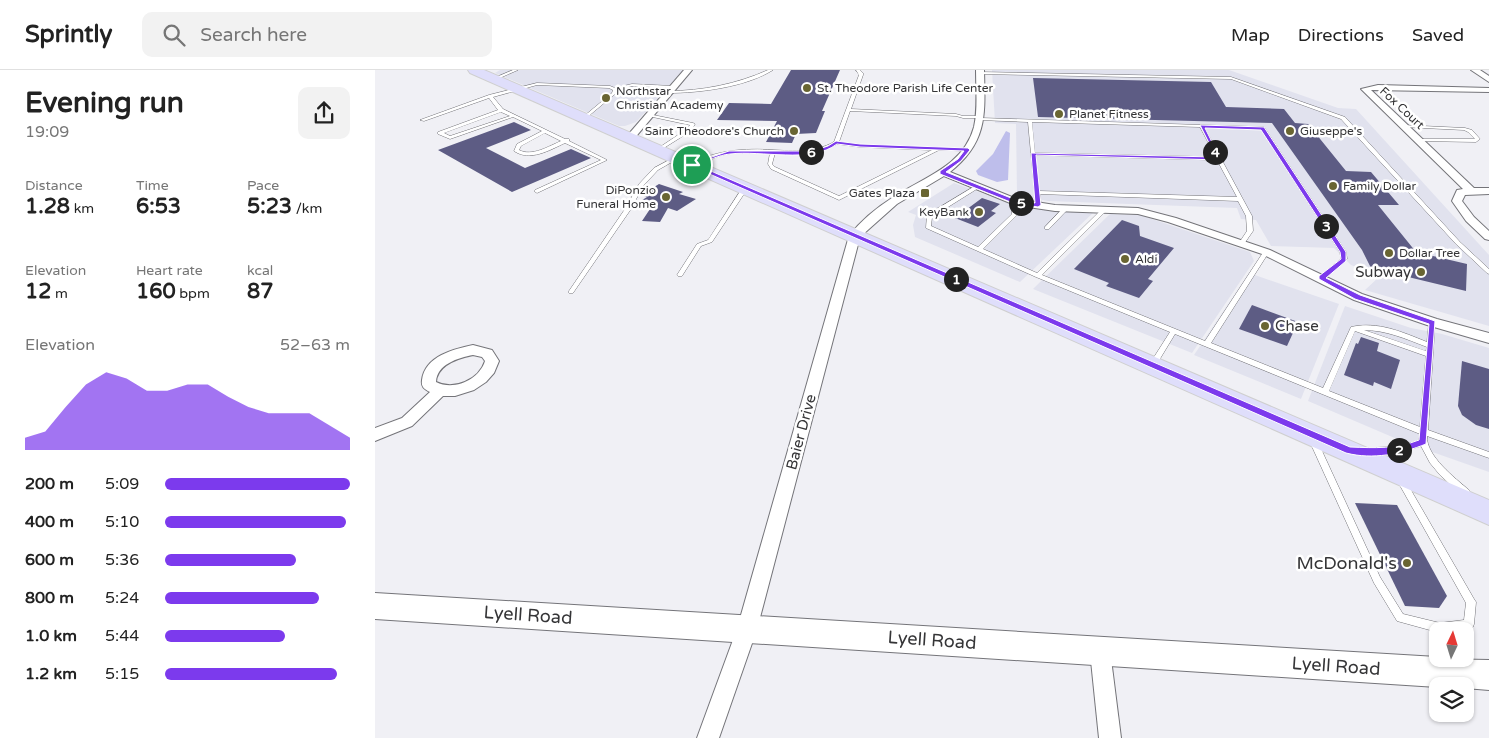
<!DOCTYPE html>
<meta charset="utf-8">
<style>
body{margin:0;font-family:"Varela Round",sans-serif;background:#f2f2f2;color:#222;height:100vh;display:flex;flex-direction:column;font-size:19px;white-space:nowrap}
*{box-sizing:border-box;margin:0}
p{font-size:16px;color:#767676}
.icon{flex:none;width:28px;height:28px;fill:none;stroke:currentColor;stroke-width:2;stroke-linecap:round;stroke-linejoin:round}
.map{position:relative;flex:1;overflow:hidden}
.side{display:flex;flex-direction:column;background:#fff;width:375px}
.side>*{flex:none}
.needle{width:32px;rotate:4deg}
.tools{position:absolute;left:1054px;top:552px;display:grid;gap:10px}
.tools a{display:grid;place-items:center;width:45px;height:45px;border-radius:10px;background:#fff;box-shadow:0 1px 4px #0004;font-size:25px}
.pin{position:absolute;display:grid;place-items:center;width:42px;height:42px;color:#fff;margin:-21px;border:2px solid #fff;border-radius:50%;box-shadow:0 1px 5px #0007}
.km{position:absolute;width:25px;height:25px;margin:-12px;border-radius:50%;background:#222;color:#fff;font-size:14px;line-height:25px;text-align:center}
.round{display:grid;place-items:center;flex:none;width:52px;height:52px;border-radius:10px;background:#f2f2f2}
.headline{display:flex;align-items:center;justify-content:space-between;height:85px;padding:0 25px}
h1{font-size:28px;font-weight:700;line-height:38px}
.metrics{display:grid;grid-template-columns:repeat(3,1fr);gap:8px;height:85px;padding:5px 25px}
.metrics div{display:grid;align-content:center}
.metrics b{font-size:21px;font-weight:700}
.metrics small{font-size:14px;font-weight:400}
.metrics p{font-size:14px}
.chart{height:140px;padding:10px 25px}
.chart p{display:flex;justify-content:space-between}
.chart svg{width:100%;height:90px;margin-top:5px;fill:#7c3aed;opacity:.7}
ul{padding:0 25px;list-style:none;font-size:16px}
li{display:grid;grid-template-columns:80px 60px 1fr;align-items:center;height:38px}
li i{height:12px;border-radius:6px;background:#7c3aed}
header{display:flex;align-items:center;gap:30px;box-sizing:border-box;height:70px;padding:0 25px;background:#fff;border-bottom:1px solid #e0e0e0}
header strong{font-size:24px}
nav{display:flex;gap:28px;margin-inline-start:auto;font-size:18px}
.search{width:350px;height:45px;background:#f2f2f2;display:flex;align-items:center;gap:12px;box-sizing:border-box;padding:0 18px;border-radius:10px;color:#767676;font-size:19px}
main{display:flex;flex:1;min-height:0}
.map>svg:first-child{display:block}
.built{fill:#e1e2ee}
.water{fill:#bebeeb}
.building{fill:#5d5c84}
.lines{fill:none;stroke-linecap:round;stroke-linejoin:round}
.lane-casing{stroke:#747479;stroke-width:1}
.street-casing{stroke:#747479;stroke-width:2}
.secondary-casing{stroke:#747479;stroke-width:2}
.primary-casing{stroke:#cfcfcf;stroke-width:2}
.lane{fill:#fff;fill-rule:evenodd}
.street{fill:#fff;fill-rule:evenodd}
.secondary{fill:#fff;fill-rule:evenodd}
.primary{fill:#dfdefb;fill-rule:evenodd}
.route{fill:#7c3aed;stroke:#fff;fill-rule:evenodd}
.poi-dot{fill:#696532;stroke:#fff;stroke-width:2}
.labels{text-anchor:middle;stroke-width:5;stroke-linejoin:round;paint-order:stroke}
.far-poi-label{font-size:12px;fill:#353537;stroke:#fff;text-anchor:start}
.far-street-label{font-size:12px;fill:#353537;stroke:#fff}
.poi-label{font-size:15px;fill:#353537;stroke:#fff;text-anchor:end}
.street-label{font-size:15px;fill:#353537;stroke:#fff}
.near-poi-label{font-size:18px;fill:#353537;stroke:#fff;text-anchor:end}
.near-street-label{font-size:18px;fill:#353537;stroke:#fff}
</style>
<header>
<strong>Sprintly</strong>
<div class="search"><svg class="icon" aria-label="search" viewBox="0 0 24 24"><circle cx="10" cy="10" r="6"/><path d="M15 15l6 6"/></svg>Search here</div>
<nav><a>Map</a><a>Directions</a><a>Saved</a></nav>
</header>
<main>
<section class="side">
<div class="headline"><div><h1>Evening run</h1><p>19:09</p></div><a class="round"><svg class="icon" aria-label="share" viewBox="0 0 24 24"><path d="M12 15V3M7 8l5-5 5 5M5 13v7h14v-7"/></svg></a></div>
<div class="metrics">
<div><p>Distance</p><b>1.28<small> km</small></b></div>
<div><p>Time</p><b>6:53</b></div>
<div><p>Pace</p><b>5:23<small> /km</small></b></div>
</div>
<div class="metrics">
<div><p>Elevation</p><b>12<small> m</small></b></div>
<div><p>Heart rate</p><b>160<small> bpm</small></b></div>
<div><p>kcal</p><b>87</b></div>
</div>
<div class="chart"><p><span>Elevation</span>52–63 m</p>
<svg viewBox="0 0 160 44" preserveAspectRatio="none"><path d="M0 44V38L10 35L20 23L30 12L40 6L50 9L60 15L70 15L80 12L90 12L100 18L110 23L120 26L130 26L140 26L150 32L160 38V44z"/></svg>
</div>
<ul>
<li><b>200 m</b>5:09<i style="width:100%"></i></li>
<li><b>400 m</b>5:10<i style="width:98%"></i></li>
<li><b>600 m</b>5:36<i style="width:71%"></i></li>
<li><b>800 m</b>5:24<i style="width:83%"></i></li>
<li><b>1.0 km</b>5:44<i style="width:65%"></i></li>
<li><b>1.2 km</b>5:15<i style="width:93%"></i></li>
</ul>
</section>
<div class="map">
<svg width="1114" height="668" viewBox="0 0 1114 668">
<rect width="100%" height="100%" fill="#f0f0f5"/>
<g class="built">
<path d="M125 0H309L261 52 250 56H244L120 3Z"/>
<path d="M617 0H854L963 38 981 39 1114 185V256L990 220 1004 207 976 195 959 178 896 176 881 150 866 149 862 138 673 131 642 125 641 54 620 53Z"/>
<path d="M579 113 645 137 678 141 719 142 645 212 540 167 538 155 541 145 533 142Z"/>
<path d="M735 144 765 145 875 182 879 191 817 283 658 219Z"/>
<path d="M874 203 964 234 926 329 819 285Z"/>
<path d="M970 236 1036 258 1067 264 1114 278V402L1029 372 933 331Z"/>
</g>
<path class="water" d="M631 61 635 63 633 110 622 112 603 105 601 101 618 84Z"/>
<g class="building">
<path d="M416 0H465L447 41H450L441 63 421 64 417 73 391 72 402 51 342 50 354 33 396 34Z"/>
<path d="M658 8 836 12 851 37 909 39 920 53 933 54 971 101 996 102 1024 135H1003L1041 182 1092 194 1091 221 996 198 987 180 897 53 663 47Z"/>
<path d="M139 52 156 60 111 78 150 98 196 79 216 88 137 122 63 80Z"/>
<path d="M284 114 308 122 304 124 321 129 302 141 293 138 285 152 267 151 275 139 261 134 272 127 266 125Z"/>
<path d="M607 128 625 134 616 141 621 143 603 157 580 148Z"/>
<path d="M747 150 764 156 765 166 799 178 773 209 778 211 764 228 731 216 734 213 699 199Z"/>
<path d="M877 235 923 252 912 276 864 259Z"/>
<path d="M986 267 1004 273 1002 281 1025 290 1016 319 999 312 998 316 969 305 981 273 983 274Z"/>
<path d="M1087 291 1114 299V359L1101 355 1087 345 1083 336Z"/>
<path d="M980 433 1022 435 1072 526 1064 538 1030 536Z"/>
</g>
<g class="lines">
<defs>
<g id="lane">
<path d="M138 0H143L120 10 117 9Z"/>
<path d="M393 0H398C371 17 325 23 293 23L291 22 293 21C327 21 362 14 393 0Z"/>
<path d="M481 0H485L488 3V5L476 39 581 44 588 46H606V48L889 57 971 182 972 189 948 209H944V207L966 189 965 182 886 59 829 57 877 146 878 161 869 174 867 175 864 173 872 161 871 146 863 131 665 124 666 135 661 136 653 52 604 50 602 48H588L581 46 475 41 464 72 485 75 593 79 595 80 593 81 564 80 464 130 396 99 393 94 395 83C378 82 361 81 344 86 336 89 321 97 315 95 338 80 371 78 398 80 419 81 439 83 459 72L484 5ZM657 52 825 57 841 87 660 83ZM462 74 485 77 557 80 464 126 400 97 397 94 400 83C421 84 442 85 462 74ZM661 85 842 90 862 127 664 121Z"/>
<path d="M605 2 856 7 970 47 1085 172 1114 199V204L1112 203 1081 174 966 49 856 9 604 4Z"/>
<path d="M162 13 235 16 240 18 257 14 298 16 300 17 298 18 257 16 242 20 240 24 210 49 208 48V47L237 23 238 20 234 18 162 15 118 27 128 39 190 69H194V71L232 90 162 123 159 121 160 120 226 90 190 73C175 80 155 92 139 81L142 74 167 61 138 47 75 69 63 64V62L123 40 114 28 49 51 45 50 114 25ZM126 42 135 46 75 66 69 63ZM170 63 186 71C174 76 157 87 144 80L146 76Z"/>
<path d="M273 44 318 53 320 54 316 61 284 81 282 80V79L312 59 315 55 273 46Z"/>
<path d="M1026 55 1090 58 1097 60 1105 69 1101 72 1043 71 1041 70V69H1100L1093 62 1089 60 1028 57H1026Z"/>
<path d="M300 87 304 88 283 100 268 116 256 139 198 223H194V221L250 139 264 114 279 98Z"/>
<path d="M600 116 605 117 557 147 556 156 603 177 637 144V132L642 131V145L608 179 662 203 727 139H731V141L667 205 830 271 889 181H893L894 182 836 273 948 318 976 257C1003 251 1027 262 1052 272L1054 252 1055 250H1059L1060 252 1053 360 1114 382V388L1052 366C1051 386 1080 408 1094 420L1095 423 1094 426 1091 427 1088 426 1065 405 1055 393 1046 376C1028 382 1011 385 992 384L989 383 988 381 989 379 992 378 1013 377 1040 372 1044 370 1045 364 800 264 780 297H776L774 295 795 262 661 207 551 158 552 145ZM989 260C1011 260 1031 269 1052 277L1051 281ZM980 261 1051 286 1045 357 954 321Z"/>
<path d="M368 117 373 118 337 172 326 176 307 206H303L302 205 322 174 333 170Z"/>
<path d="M689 137 694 138 674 159H670V157Z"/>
<path d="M938 367 941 368 942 370 1005 507 1028 544 1065 553 1089 550 1091 533 1023 412 1022 410 1023 408 1026 407 1029 408 1099 529 1101 532 1099 554 1098 557 1077 561H1062V562L1022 551 999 513 934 370 935 368Z"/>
</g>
<g id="street">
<path d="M309 0H317L258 70H252V66Z"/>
<path d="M601 0H609C610 44 613 72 575 102L642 129 680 135 763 138 801 148 895 180 987 224 1062 249 1114 263V273L1052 255 979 230 887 184 793 152 763 144 680 141 640 135 569 106 522 134 485 167 382 559 344 668H322L362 559 474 166C486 150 504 136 520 126 550 107 589 95 599 57 603 39 601 19 601 0Z"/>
<path d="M1096 0H1105L1114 6V12Z"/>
<path d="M1003 15 1114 18V22L996 20 1099 118H1114V124L1090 125 1087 131 1099 147 1114 161V170L1110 169 1091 151 1077 131 1082 120 1088 119 986 19Z"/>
<path d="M98 275 117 280 124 291 119 303 111 312 99 320 80 326H68L37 356 0 371V358L27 348 55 322C49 319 46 317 47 310 50 286 79 279 98 275ZM98 285 107 287 110 291C104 310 79 321 61 312 62 294 83 288 98 285Z"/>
<path d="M725 571 732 574 735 581 746 668H724L715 581 718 574Z"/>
</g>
<path id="secondary" d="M0 523 1062 587V589L1114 590V620L1090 618V616L1062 617 0 549Z"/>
<path id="primary" d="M93 0H109L1114 430V455L95 3Z"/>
</defs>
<use href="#lane" class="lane-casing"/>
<use href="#street" class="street-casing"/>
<use href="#secondary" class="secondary-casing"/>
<use href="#primary" class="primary-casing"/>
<use href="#lane" class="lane"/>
<use href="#street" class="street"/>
<use href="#secondary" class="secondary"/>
<use href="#primary" class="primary"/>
</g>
<path class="route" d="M825 55 889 57 971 182V191L951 208 985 225 1060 251 1051 374C1026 384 998 390 971 383L314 95 354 81H438L453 76 461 71 485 74 593 78 595 80 586 91 571 102 641 130 660 133 656 83 841 87ZM830 58 886 60 965 182 966 189 944 206V209L980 229 1054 254 1044 370C1021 379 1000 378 975 377L322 95C332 91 344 85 355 84 386 80 436 94 462 74L485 77 589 81 583 89 565 101V104L638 133 663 137 666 135 661 85 846 90Z"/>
<g class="poi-dot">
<circle cx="432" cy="18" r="5"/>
<circle cx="231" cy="28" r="5"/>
<circle cx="684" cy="44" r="5"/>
<circle cx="419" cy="61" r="5"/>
<circle cx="915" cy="61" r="5"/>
<circle cx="958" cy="116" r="5"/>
<rect x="545" y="118" width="10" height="10" rx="2.5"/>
<circle cx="291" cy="127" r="5"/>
<circle cx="604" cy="142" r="5"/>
<circle cx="1014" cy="183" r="5"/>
<circle cx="750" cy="189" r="5"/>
<circle cx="1046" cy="202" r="5"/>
<circle cx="890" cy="256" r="5"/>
<circle cx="1032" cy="493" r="5"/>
</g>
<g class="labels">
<g class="far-poi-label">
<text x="442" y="22">St. Theodore Parish Life Center</text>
<text x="241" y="25">Northstar<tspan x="241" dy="14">Christian Academy</tspan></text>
<text x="694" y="48">Planet Fitness</text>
<text x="409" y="65" text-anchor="end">Saint Theodore's Church</text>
<text x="925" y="65">Giuseppe's</text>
<text x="968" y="120">Family Dollar</text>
<text x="281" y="124" text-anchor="end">DiPonzio<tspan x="281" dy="14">Funeral Home</tspan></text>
<text x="540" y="127" text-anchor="end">Gates Plaza</text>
<text x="594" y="146" text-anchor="end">KeyBank</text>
<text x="1024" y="187">Dollar Tree</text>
<text x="760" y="193">Aldi</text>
</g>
<g class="far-street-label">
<text transform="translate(1027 38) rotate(43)" y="4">Fox Court</text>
</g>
<g class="poi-label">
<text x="1036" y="207">Subway</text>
<text x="900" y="261" text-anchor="start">Chase</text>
</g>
<g class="street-label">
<text transform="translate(426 362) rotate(-75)" y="5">Baier Drive</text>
</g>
<g class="near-poi-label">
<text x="1022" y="499">McDonald's</text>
</g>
<g class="near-street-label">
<text transform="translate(153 545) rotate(4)" y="6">Lyell Road</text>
<text transform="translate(557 570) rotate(4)" y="6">Lyell Road</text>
<text transform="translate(961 596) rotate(4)" y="6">Lyell Road</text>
</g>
</g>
</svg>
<div class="tools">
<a><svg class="needle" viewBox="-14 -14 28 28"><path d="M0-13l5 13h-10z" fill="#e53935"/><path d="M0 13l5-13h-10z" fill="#767676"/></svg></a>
<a><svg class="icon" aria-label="layers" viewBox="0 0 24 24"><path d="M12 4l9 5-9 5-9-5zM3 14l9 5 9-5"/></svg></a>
</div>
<div class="pin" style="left:317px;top:95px;background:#1e9e55"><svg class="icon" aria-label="arrive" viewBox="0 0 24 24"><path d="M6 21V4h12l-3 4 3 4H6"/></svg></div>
<b class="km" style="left:581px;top:209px">1</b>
<b class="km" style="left:1024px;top:380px">2</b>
<b class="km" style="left:951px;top:156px">3</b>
<b class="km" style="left:840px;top:82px">4</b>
<b class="km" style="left:646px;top:133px">5</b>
<b class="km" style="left:436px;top:82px">6</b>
</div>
</main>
